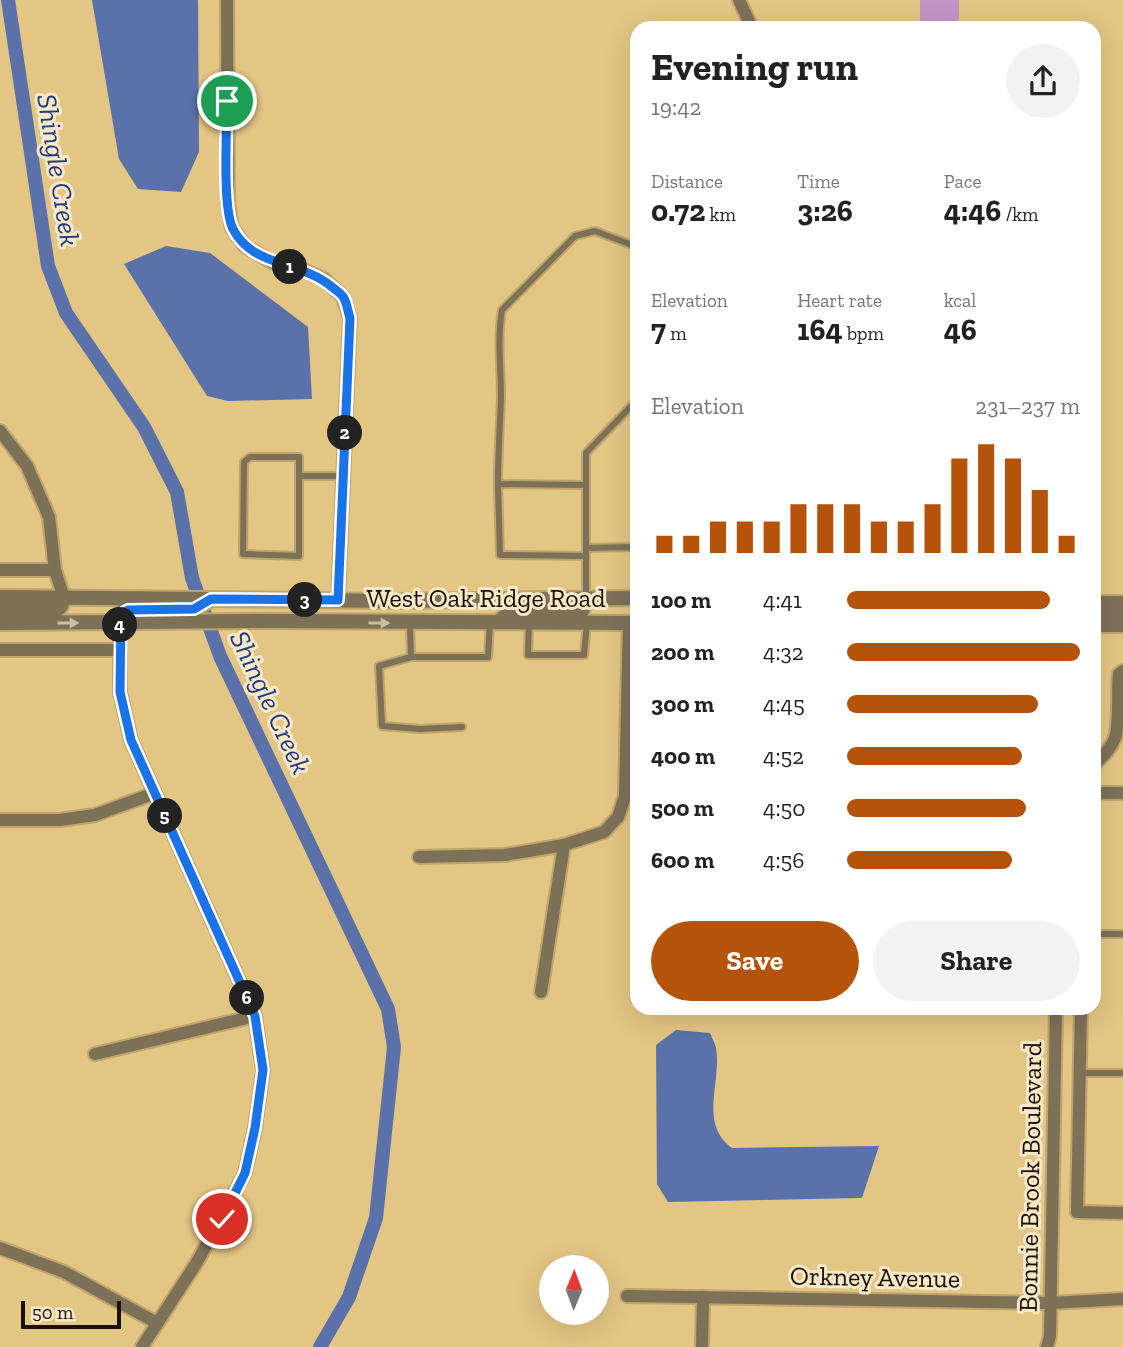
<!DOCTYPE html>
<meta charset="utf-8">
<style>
body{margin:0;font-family:"Zilla Slab",serif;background:#f2f2f2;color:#222;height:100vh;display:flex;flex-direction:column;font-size:26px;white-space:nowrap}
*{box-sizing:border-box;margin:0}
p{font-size:23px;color:#767676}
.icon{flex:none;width:38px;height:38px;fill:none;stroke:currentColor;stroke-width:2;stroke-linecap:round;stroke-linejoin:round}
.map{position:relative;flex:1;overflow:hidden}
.details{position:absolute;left:630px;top:21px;width:471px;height:994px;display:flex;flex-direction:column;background:#fff;border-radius:21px;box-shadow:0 7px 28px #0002}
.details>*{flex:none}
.needle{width:46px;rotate:1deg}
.buttons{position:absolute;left:539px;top:1255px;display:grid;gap:14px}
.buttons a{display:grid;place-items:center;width:70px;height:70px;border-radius:50%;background:#fff;box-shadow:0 7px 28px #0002;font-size:35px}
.scale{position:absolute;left:21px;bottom:18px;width:100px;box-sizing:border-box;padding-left:7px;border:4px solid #1b1000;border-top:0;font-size:19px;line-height:24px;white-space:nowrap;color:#1b1000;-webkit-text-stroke:5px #f7e8c8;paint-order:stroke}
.pin{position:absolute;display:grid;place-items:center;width:60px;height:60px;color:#fff;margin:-30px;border:4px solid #fff;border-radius:50%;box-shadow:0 2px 7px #0007}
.km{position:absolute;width:35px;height:35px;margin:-18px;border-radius:50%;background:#222;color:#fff;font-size:19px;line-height:35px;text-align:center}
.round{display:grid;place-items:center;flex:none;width:74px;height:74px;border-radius:37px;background:#f2f2f2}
.overview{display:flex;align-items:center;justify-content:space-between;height:119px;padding:0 21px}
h1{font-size:38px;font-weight:700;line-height:52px}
.metrics{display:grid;grid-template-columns:repeat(3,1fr);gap:10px;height:119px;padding:7px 21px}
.metrics div{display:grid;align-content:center}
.metrics b{font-size:30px;font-weight:700}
.metrics small{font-size:19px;font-weight:400}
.metrics p{font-size:19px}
.chart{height:196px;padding:14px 21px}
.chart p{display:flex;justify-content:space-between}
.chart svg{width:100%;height:126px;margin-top:7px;stroke:#b45309;stroke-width:6}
.action{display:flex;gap:14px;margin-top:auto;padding:14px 21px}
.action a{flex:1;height:80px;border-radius:42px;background:#b45309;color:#fff;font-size:28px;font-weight:700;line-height:80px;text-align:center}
.action a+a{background:#f2f2f2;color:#222}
ul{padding:0 21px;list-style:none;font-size:23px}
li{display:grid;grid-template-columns:112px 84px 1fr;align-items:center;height:52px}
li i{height:18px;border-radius:9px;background:#b45309}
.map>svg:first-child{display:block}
.green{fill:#c594c6}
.water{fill:#5a72a9}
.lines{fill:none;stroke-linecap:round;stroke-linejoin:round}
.canal{stroke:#5a72a9;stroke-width:14}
.service-casing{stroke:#bfa46c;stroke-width:10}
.minor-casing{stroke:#bfa46c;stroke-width:16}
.tertiary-casing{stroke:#bfa46c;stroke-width:18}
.service{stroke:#7d7158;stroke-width:6}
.minor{stroke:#7d7158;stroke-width:12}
.tertiary{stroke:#7d7158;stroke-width:14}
.oneway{fill:#ccbea1}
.route-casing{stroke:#fff;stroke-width:14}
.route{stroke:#1a73e8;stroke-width:9}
.labels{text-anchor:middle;stroke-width:6;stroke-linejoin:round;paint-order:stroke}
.street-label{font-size:26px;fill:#1b1000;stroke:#f7e8c8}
.water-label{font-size:28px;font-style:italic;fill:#223b80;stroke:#f7e8c8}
</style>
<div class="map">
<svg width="1123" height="1347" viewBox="0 0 1123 1347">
<rect width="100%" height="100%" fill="#e3c584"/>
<path class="green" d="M920 0H959V23L955 28H920Z"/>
<g class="water">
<path d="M92 0H198L199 152 181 192 138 189 119 159Z"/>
<path d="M166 246 210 253 308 327 312 399 228 401 207 396 124 264Z"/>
<path d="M676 1030 710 1033C712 1038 715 1043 716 1048 722 1082 698 1123 732 1148L879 1146 862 1198 668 1202 657 1184 656 1045Z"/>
</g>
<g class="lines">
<path class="canal" d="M8 0 48 266 66 313 144 427 177 492 192 578 220 656 388 1009 394 1047 376 1218 349 1297 320 1347"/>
<defs>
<g id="service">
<path d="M299 476V457H250L244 462 243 554 299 556V476H343"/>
<path d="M498 484 500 555 586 556"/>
<path d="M585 485 498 484C498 455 500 426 501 397 501 368 497 339 502 310L575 236 595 231 637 247"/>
<path d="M586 548 637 547"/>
<path d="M586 598V453L637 400"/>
<path d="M410 623 411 657H488L490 623"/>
<path d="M529 623 528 655H584L587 623"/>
<path d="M411 657 379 666 382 726 420 729 462 727"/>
<path d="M1094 934H1123"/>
<path d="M1079 1073H1123"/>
</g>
<g id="minor">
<path d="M227 0 228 203 232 228 245 246 272 262 300 269 324 279 343 297 350 318 338 600"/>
<path d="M739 0 752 28"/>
<path d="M0 431 27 466 49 517 55 570 64 598"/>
<path d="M0 570H55"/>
<path d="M120 623V692L131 740 255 1016 263 1070 255 1128 245 1173 197 1262 142 1347"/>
<path d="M0 650H120"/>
<path d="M1094 765C1102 757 1111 749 1115 738 1120 724 1117 691 1119 674L1123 671"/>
<path d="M1094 793H1123"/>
<path d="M0 820H60L95 815 155 793"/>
<path d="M419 857 505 855 564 845 604 832 618 817 625 796 629 623"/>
<path d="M541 992 564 845"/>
<path d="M1081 1008 1077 1212 1123 1213"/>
<path d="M95 1054 255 1016"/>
<path d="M0 1248 64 1272 157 1323"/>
<path d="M627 1296 1051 1303 1123 1299"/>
<path d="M702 1347 703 1297"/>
<path d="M1047 1347 1050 1336 1056 1008"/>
</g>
<g id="tertiary">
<path d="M0 597 398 601 637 598"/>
<path d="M1094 603H1123"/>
<path d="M0 609 57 610 61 606 64 598"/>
<path d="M1094 613H1123"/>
<path d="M498 622 512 610 582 611 586 599"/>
<path d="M0 623 262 621 637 623"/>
<path d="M120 623 123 611 194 609 211 599"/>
<path d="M1094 625H1123"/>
</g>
</defs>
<use href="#service" class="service-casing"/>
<use href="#minor" class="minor-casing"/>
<use href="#tertiary" class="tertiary-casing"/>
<use href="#service" class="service"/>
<use href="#minor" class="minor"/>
<use href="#tertiary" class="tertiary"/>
</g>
<defs><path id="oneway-solid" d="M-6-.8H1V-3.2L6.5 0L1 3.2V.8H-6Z" transform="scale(1.75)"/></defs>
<g class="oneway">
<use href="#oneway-solid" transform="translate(68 623)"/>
<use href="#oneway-solid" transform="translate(379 623)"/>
</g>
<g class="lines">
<defs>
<path id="route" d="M222 1219 245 1173 255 1128 263 1070 255 1016 131 740 120 692 121 614 128 610 194 609 211 599 338 600 350 318C348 312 347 304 344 298 342 294 336 290 332 287 302 261 253 268 233 229 222 207 227 129 227 101"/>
</defs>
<use href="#route" class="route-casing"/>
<use href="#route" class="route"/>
</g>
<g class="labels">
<g class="street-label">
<text x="486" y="607">West Oak Ridge Road</text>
<text transform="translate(1030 1177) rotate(-89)" y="9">Bonnie Brook Boulevard</text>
<text transform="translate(875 1277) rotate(1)" y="9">Orkney Avenue</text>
</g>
<g class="water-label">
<text transform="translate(59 170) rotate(81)" y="10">Shingle Creek</text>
<text transform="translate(271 702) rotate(65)" y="10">Shingle Creek</text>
</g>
</g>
</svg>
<div class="buttons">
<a><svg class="needle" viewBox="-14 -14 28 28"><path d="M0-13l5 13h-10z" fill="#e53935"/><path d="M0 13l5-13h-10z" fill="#767676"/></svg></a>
</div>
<div class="scale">50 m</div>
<div class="pin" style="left:227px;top:101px;background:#1e9e55"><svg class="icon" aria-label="arrive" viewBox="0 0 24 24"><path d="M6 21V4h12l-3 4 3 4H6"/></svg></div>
<div class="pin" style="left:222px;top:1219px;background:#d93025"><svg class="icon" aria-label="check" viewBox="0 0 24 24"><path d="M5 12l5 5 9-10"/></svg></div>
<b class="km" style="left:290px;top:267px">1</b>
<b class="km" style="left:345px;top:433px">2</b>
<b class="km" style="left:305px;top:600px">3</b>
<b class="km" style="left:120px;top:625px">4</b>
<b class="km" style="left:165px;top:816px">5</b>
<b class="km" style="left:247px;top:998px">6</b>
<section class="details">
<div class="overview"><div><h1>Evening run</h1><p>19:42</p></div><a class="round"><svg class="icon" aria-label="share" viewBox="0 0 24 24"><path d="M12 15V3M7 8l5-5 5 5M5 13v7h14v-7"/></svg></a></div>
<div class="metrics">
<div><p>Distance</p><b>0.72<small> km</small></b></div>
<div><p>Time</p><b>3:26</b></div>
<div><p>Pace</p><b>4:46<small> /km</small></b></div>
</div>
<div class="metrics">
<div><p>Elevation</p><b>7<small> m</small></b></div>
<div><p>Heart rate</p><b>164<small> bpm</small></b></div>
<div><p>kcal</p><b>46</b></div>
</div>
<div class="chart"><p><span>Elevation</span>231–237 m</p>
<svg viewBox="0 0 160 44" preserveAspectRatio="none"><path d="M5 44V38M15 44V38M25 44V33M35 44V33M45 44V33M55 44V27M65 44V27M75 44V27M85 44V33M95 44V33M105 44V27M115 44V11M125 44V6M135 44V11M145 44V22M155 44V38"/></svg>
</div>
<ul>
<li><b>100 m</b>4:41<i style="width:87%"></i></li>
<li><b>200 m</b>4:32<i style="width:100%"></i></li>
<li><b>300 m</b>4:45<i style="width:82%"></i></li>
<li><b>400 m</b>4:52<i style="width:75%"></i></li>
<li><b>500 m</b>4:50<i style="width:77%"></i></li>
<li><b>600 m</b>4:56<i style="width:71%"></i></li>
</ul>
<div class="action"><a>Save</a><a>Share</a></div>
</section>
</div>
